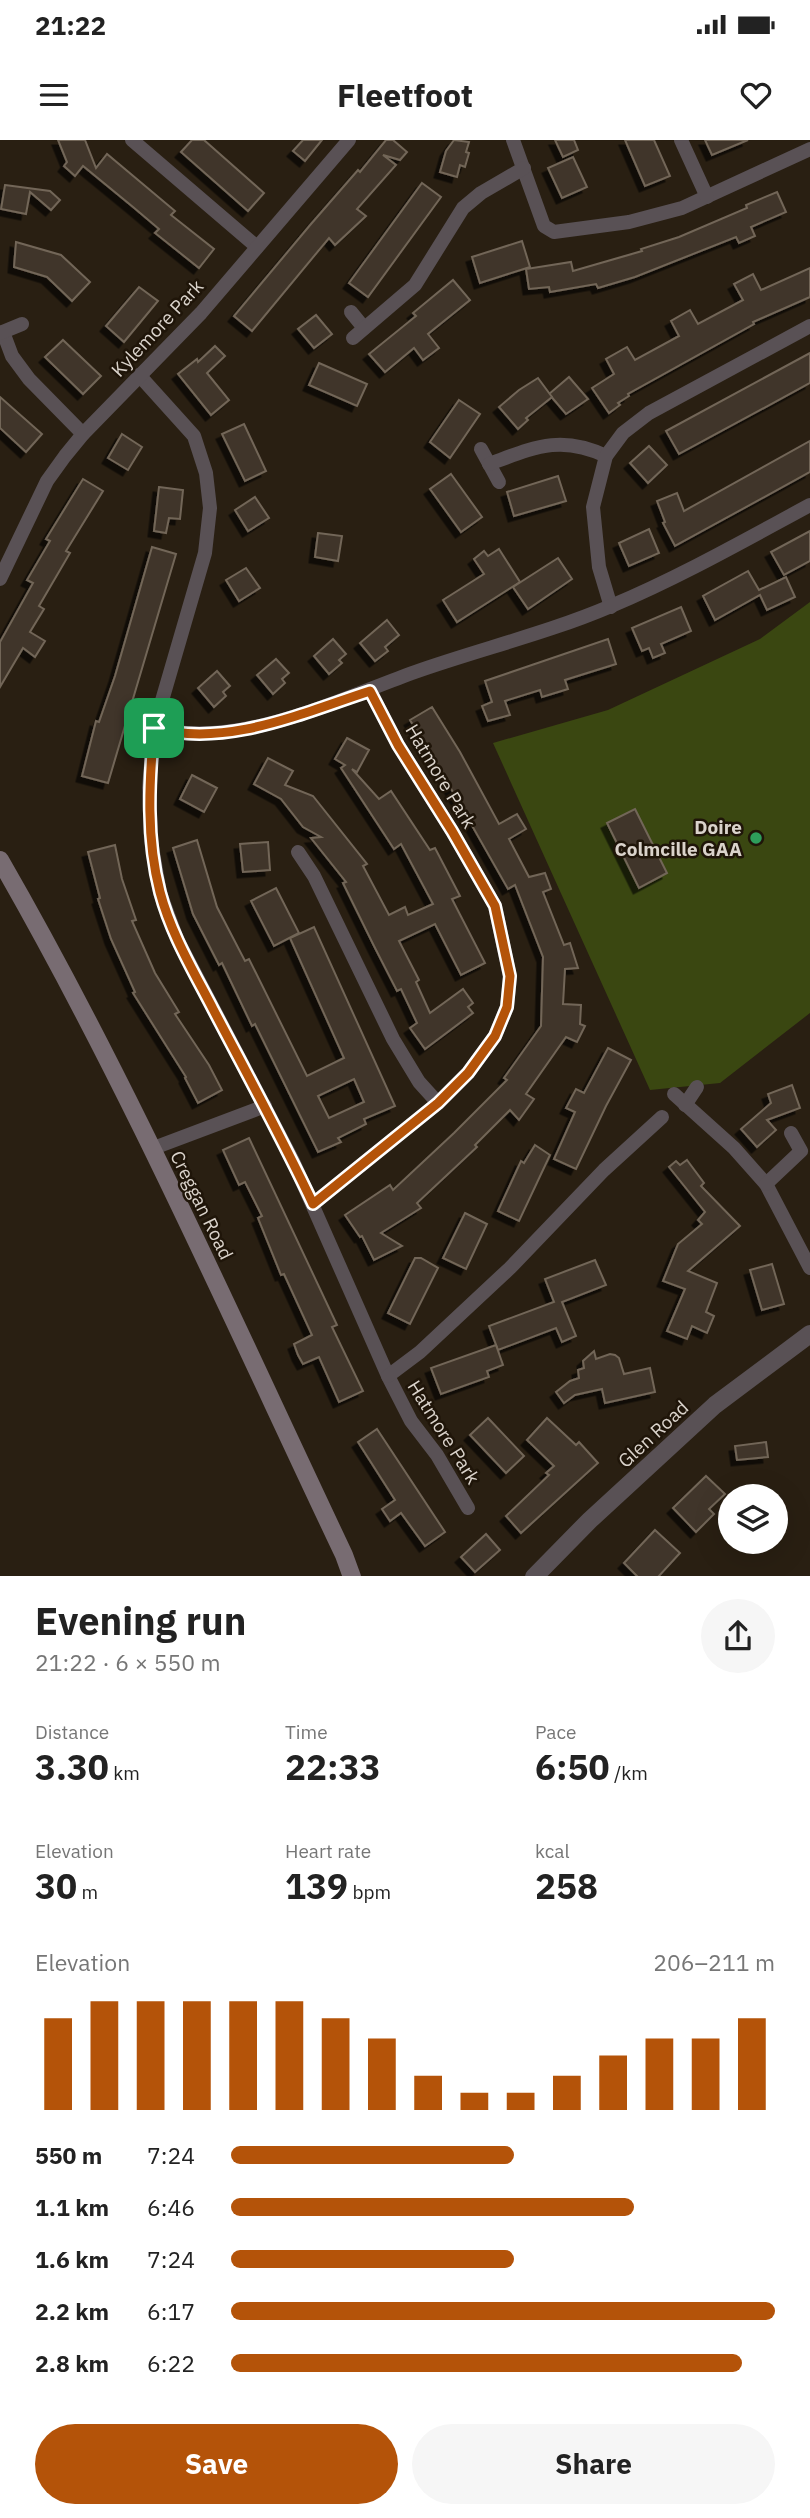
<!DOCTYPE html>
<meta charset="utf-8">
<style>
body{margin:0;font-family:"IBM Plex Sans",sans-serif;background:#f6f6f6;color:#222;height:100vh;display:flex;flex-direction:column;font-size:26px;white-space:nowrap}
*{box-sizing:border-box;margin:0}
p{font-size:23px;color:#767676}
.icon{flex:none;width:38px;height:38px;fill:none;stroke:currentColor;stroke-width:2;stroke-linecap:round;stroke-linejoin:round}
.map{position:relative;height:1436px;overflow:hidden}
.side{display:flex;flex-direction:column;background:#fff;flex:1}
.side>*{flex:none}
.buttons{position:absolute;left:718px;top:1344px;display:grid;gap:14px}
.buttons a{display:grid;place-items:center;width:70px;height:70px;border-radius:50%;background:#fff;box-shadow:0 7px 28px #0002;font-size:35px}
.pin{position:absolute;display:grid;place-items:center;width:60px;height:60px;color:#fff;margin:-30px;border-radius:14px;box-shadow:0 4px 10px #0006}
.round{display:grid;place-items:center;flex:none;width:74px;height:74px;border-radius:37px;background:#f6f6f6}
.summary{display:flex;align-items:center;justify-content:space-between;height:119px;padding:0 35px}
h1{font-size:38px;font-weight:700;line-height:52px}
.figures{display:grid;grid-template-columns:repeat(3,1fr);gap:10px;height:119px;padding:7px 35px}
.figures div{display:grid;align-content:center}
.figures b{font-size:35px;font-weight:700}
.figures small{font-size:19px;font-weight:400}
.figures p{font-size:19px}
.chart{height:196px;padding:14px 35px}
.chart p{display:flex;justify-content:space-between}
.chart svg{width:100%;height:126px;margin-top:7px;stroke:#b45309;stroke-width:6}
.button{display:flex;gap:14px;margin-top:auto;padding:14px 35px}
.button a{flex:1;height:80px;border-radius:42px;background:#b45309;color:#fff;font-size:28px;font-weight:700;line-height:80px;text-align:center}
.button a+a{background:#f6f6f6;color:#222}
ul{padding:0 35px;list-style:none;font-size:23px}
li{display:grid;grid-template-columns:112px 84px 1fr;align-items:center;height:52px}
li i{height:18px;border-radius:9px;background:#b45309}
.status{display:flex;justify-content:space-between;align-items:center;height:49px;padding:0 35px;background:#fff;direction:ltr}
.status svg{height:19px;fill:currentColor}
header{display:flex;justify-content:space-between;align-items:center;height:91px;padding:0 35px;background:#fff;font-size:32px;font-weight:700}
.map>svg:first-child{display:block}
.green{fill:#3a4711}
.building{fill:#413629;stroke:#726658;stroke-width:2;fill-rule:evenodd;filter:url(#shadow)}
.lines{fill:none;stroke-linecap:round;stroke-linejoin:round}
.minor{stroke:#595155;stroke-width:14}
.tertiary{stroke:#595155;stroke-width:18}
.secondary{stroke:#786c72;stroke-width:18}
.route-casing{stroke:#fff;stroke-width:14}
.route{stroke:#b45309;stroke-width:9}
.leisure-dot{fill:#2e9e5b;stroke:#1f1509;stroke-width:2.5}
.labels{text-anchor:middle;stroke-width:5;stroke-linejoin:round;paint-order:stroke}
.street-label{font-size:19px;fill:#dad3cb;stroke:#1f1509}
.poi-label{font-size:19px;font-weight:bold;fill:#dad3cb;stroke:#1f1509;text-anchor:end}
</style>
<div class="status"><b>21:22</b><svg viewBox="0 0 49 12"><path d="M0 12V9h3v3zM5 12V6h3v6zM10 12V3h3v9zM15 12V0h3v12zM26 1h20v11H26zM47 4h2v5h-2z"/></svg></div>
<header><svg class="icon" aria-label="menu" viewBox="0 0 24 24"><path d="M4 6h16M4 12h16M4 18h16"/></svg>Fleetfoot<svg class="icon" aria-label="heart" viewBox="0 0 24 24"><path d="M12 20l-8-8c-3-5 5-10 8-4 3-6 11-1 8 4z"/></svg></header>
<div class="map">
<svg width="810" height="1437" viewBox="0 0 810 1437">
<defs>
<filter id="shadow"><feDropShadow dx="-5.5" dy="5.5" stdDeviation="0" flood-color="#0009"/></filter>
</defs>
<rect width="100%" height="100%" fill="#291f12"/>
<path class="green" d="M810 462V873L720 943 650 950 493 603 608 570 760 499Z"/>
<g class="building">
<path d="M58 0H85L96 28 107 14 175 71 171 75 214 109 199 128 155 93 159 89 133 67 83 26 75 36 64 26 67 22Z"/>
<path d="M192 0H204L264 53 248 71 181 12Z"/>
<path d="M303 0H322L305 21 293 11Z"/>
<path d="M386 0H393L407 12 400 20 383 15 396 25 357 69 366 76 335 105 329 98 252 191 234 176 311 84 358 30 360 32Z"/>
<path d="M454 0 469 2 466 12 469 13 465 27 460 25 457 37 440 32 446 11Z"/>
<path d="M555 0H574L578 10 563 17Z"/>
<path d="M625 0H654L670 36 645 46Z"/>
<path d="M705 0H748L712 15Z"/>
<path d="M573 17 587 47 562 58 548 28Z"/>
<path d="M422 43 441 57 368 157 349 143Z"/>
<path d="M5 45 50 51 60 60 51 70 30 52 26 74 1 69Z"/>
<path d="M777 52 786 72 751 87 755 96 739 103 736 97 635 137 598 148 596 144 550 152 549 147 529 149 526 129 571 122 573 131 642 111 641 109 679 97 747 68 746 65Z"/>
<path d="M522 101 530 127 480 143 472 117Z"/>
<path d="M16 102 61 115 90 142 72 161 47 137 14 127Z"/>
<path d="M810 128V157L753 182 754 184 628 254 629 256 618 263 620 265 609 273 592 248 614 234 606 219 627 207 635 220 679 196 671 181 690 170 698 184 743 160 734 144 753 134 761 150Z"/>
<path d="M453 140 470 160 428 194 439 208 423 220 414 208 385 232 369 214 416 176 413 173Z"/>
<path d="M139 147 158 161 124 202 106 186Z"/>
<path d="M316 175 332 194 314 208 298 189Z"/>
<path d="M63 200 101 236 83 254 45 217Z"/>
<path d="M215 206 225 216 207 233 229 260 211 275 178 234 197 219 198 222Z"/>
<path d="M810 213V243L679 314 666 291Z"/>
<path d="M319 223 367 244 357 266 309 245Z"/>
<path d="M569 237 588 259 566 274 549 254Z"/>
<path d="M538 238 552 257 526 278 528 280 518 289 499 267 519 250Z"/>
<path d="M0 257 42 294 26 312 0 288Z"/>
<path d="M459 260 480 274 450 318 430 302Z"/>
<path d="M244 284 266 331 245 341 222 294Z"/>
<path d="M122 294 142 307 128 330 108 318Z"/>
<path d="M810 301V332L675 406 663 383 665 382 657 361 677 353 684 371Z"/>
<path d="M649 306 667 325 648 343 630 323Z"/>
<path d="M451 334 482 377 461 392 430 349Z"/>
<path d="M558 336 566 361 514 376 507 352Z"/>
<path d="M83 339 103 351 66 411 70 413 39 466 44 469 30 492 45 501 35 517 23 508 0 547V502L33 443 27 440 50 401 46 399Z"/>
<path d="M159 347 183 350 180 379 169 378 166 393 154 391Z"/>
<path d="M255 357 269 378 248 391 235 370Z"/>
<path d="M649 389 659 413 629 426 619 403Z"/>
<path d="M810 391V421L784 435 771 412Z"/>
<path d="M318 393 342 396 338 421 315 417Z"/>
<path d="M152 407 176 414 108 643 82 636 96 581 99 582 115 536Z"/>
<path d="M499 409 520 442 457 482 443 460 484 434 474 419 484 411 488 416Z"/>
<path d="M558 418 572 439 528 469 513 447Z"/>
<path d="M246 428 260 448 239 461 226 440Z"/>
<path d="M748 431 759 450 786 437 795 457 767 470 760 455 715 480 703 456Z"/>
<path d="M681 467 691 491 661 504 665 513 653 518 649 508 642 511 632 488Z"/>
<path d="M387 480 399 495 385 507 388 511 375 521 360 503Z"/>
<path d="M333 499 346 514 339 520 342 523 329 534 314 516Z"/>
<path d="M608 499 616 524 565 540 568 549 542 557 540 550 505 561 510 575 488 581 482 566 492 562 485 541Z"/>
<path d="M276 519 289 533 282 539 285 543 273 554 257 535Z"/>
<path d="M217 531 230 546 223 552 226 556 214 567 198 548Z"/>
<path d="M432 567 460 612 499 684 517 674 526 689 509 699 529 737 545 733 551 749 543 752 564 805 570 803 578 828 565 829 563 864 581 865 580 884 585 886 577 902 566 897 526 954 534 959 519 980 510 970 475 1005 477 1007 417 1063 421 1068 381 1093 402 1106 374 1120 362 1096 360 1097 345 1075 390 1045 393 1050 454 993 507 940 504 938 541 886 543 817 515 745 508 749 441 631 410 580Z"/>
<path d="M347 598 369 610 357 632 352 629 379 659 391 651 430 710 435 708 460 756 452 759 485 823 461 835 435 784 399 801 419 840 416 842 430 873 463 849 473 863 468 867 473 873 425 909 410 888 417 883 401 849 397 851 374 806 343 743 346 742 311 698 321 697 303 687 281 659 254 644 268 618 293 631 285 645 313 656 367 724 363 726 389 775 405 767 408 775 433 764 401 704 394 709 341 628 345 625 335 619Z"/>
<path d="M192 635 217 648 204 672 180 659Z"/>
<path d="M635 669 667 733 639 748 607 683Z"/>
<path d="M197 700 217 767 245 821 249 819 307 936 344 918 290 798 314 787 395 966 364 979 366 984 338 998 341 1002 318 1012 255 884 252 886 222 823 219 825 193 774 173 708ZM354 939 364 962 329 978 318 956Z"/>
<path d="M268 702 270 730 243 732 240 704Z"/>
<path d="M115 705 122 739 136 780 132 781 155 833 179 872 175 874 209 925 222 950 198 963 185 938 186 937 133 853 135 852 111 799 98 759 100 758 88 712Z"/>
<path d="M276 748 299 793 274 806 251 761Z"/>
<path d="M608 908 631 920 606 966 576 1029 554 1019 575 972 566 968 576 949 584 953Z"/>
<path d="M792 945 800 968 767 980 776 990 757 1007 741 989 771 963 768 954Z"/>
<path d="M249 998 337 1185 332 1187 363 1251 339 1262 319 1217 303 1224 298 1215 294 1204 312 1195 284 1134 281 1135 258 1078 262 1076 245 1042 239 1045 223 1010Z"/>
<path d="M535 1005 550 1015 519 1081 498 1071 521 1021 524 1023Z"/>
<path d="M687 1020 704 1043 701 1046 740 1086 688 1131 717 1143 706 1172 714 1176 707 1193 692 1186 687 1199 667 1191 685 1149 663 1141 678 1104 702 1084 698 1080 705 1072 669 1027 676 1021 680 1025Z"/>
<path d="M465 1073 487 1084 466 1129 443 1118Z"/>
<path d="M415 1118H421L438 1128 410 1184 388 1173Z"/>
<path d="M595 1120 606 1145 562 1162 576 1196 562 1202 556 1188 498 1210 489 1186 554 1162 545 1139Z"/>
<path d="M772 1124 784 1164 762 1170 750 1130Z"/>
<path d="M496 1205 503 1225 487 1231 489 1237 441 1254 431 1228Z"/>
<path d="M594 1211 596 1219 610 1214 615 1215 619 1218 624 1234 650 1228 655 1252 605 1263 602 1249 575 1255 564 1263 556 1252 570 1241 579 1238 578 1230 584 1228 583 1221Z"/>
<path d="M488 1278 524 1316 506 1333 470 1295Z"/>
<path d="M547 1278 576 1305 579 1302 598 1323 521 1393 506 1376 549 1335 546 1333 554 1326 527 1300Z"/>
<path d="M377 1289 445 1392 425 1406 401 1373 390 1381 382 1369 395 1360 358 1302Z"/>
<path d="M766 1302 768 1317 737 1320 735 1306Z"/>
<path d="M706 1336 725 1354 709 1369 714 1374 696 1392 673 1368Z"/>
<path d="M655 1390 680 1413 658 1437H638L624 1423Z"/>
<path d="M486 1394 500 1410 475 1432 461 1417Z"/>
</g>
<g class="lines">
<g class="minor">
<path d="M132 0 257 107"/>
<path d="M513 0 544 86 554 92 629 82 682 68 810 9"/>
<path d="M681 0 707 57"/>
<path d="M351 172 364 188"/>
<path d="M3 192 12 216 29 239 83 294"/>
<path d="M0 193 22 184"/>
<path d="M353 198 415 145 463 68 481 53 524 28"/>
<path d="M139 235 194 296 206 333 210 368 205 413 154 588 149 648 151 701 160 753 177 799 293 1021 388 1236 411 1281 437 1315 468 1368"/>
<path d="M481 309 499 342"/>
<path d="M489 324C533 308 560 294 606 316"/>
<path d="M0 439 47 341 65 316 83 294 201 173 349 0"/>
<path d="M611 467 599 427 593 367 606 316 623 293 649 273 810 186"/>
<path d="M154 588C238 610 337 560 415 532 480 509 548 493 611 466 680 437 745 400 810 365"/>
<path d="M298 712 314 736 393 899 419 942 438 963"/>
<path d="M674 954 734 1008 766 1044 810 1128"/>
<path d="M685 965 697 947"/>
<path d="M151 1009 265 966"/>
<path d="M766 1044 801 1011 791 993"/>
<path d="M313 1064 438 963 468 933 495 896 507 867 510 837 495 766 452 691 398 605 370 551"/>
<path d="M388 1236 420 1212 510 1128 604 1030 662 977"/>
</g>
<path class="tertiary" d="M534 1437 590 1380 715 1265 810 1194"/>
<path class="secondary" d="M0 720C129 944 233 1181 344 1415L352 1437"/>
</g>
<g class="lines">
<defs>
<path id="route" d="M370 551 398 605 452 691 495 766 510 836 507 867 495 896 468 933 438 963 313 1064C282 998 247 934 213 869 194 832 171 794 160 752 146 698 149 643 154 588 226 608 302 573 370 551Z"/>
</defs>
<use href="#route" class="route-casing"/>
<use href="#route" class="route"/>
</g>
<circle class="leisure-dot" cx="756" cy="698" r="7"/>
<g class="labels">
<g class="street-label">
<text transform="translate(157 188) rotate(-47)" y="7">Kylemore Park</text>
<text transform="translate(441 636) rotate(59)" y="7">Hatmore Park</text>
<text transform="translate(202 1065) rotate(64)" y="7">Creggan Road</text>
<text transform="translate(444 1292) rotate(58)" y="7">Hatmore Park</text>
<text transform="translate(653 1294) rotate(-43)" y="7">Glen Road</text>
</g>
<g class="poi-label">
<text x="742" y="694">Doire<tspan x="742" dy="22">Colmcille GAA</tspan></text>
</g>
</g>
</svg>
<div class="buttons">
<a><svg class="icon" aria-label="layers" viewBox="0 0 24 24"><path d="M12 4l9 5-9 5-9-5zM3 14l9 5 9-5"/></svg></a>
</div>
<div class="pin" style="left:154px;top:588px;background:#1e9e55"><svg class="icon" aria-label="arrive" viewBox="0 0 24 24"><path d="M6 21V4h12l-3 4 3 4H6"/></svg></div>
</div>
<section class="side">
<div class="summary"><div><h1>Evening run</h1><p>21:22 · 6 × 550 m</p></div><a class="round"><svg class="icon" aria-label="share" viewBox="0 0 24 24"><path d="M12 15V3M7 8l5-5 5 5M5 13v7h14v-7"/></svg></a></div>
<div class="figures">
<div><p>Distance</p><b>3.30<small> km</small></b></div>
<div><p>Time</p><b>22:33</b></div>
<div><p>Pace</p><b>6:50<small> /km</small></b></div>
</div>
<div class="figures">
<div><p>Elevation</p><b>30<small> m</small></b></div>
<div><p>Heart rate</p><b>139<small> bpm</small></b></div>
<div><p>kcal</p><b>258</b></div>
</div>
<div class="chart"><p><span>Elevation</span>206–211 m</p>
<svg viewBox="0 0 160 44" preserveAspectRatio="none"><path d="M5 44V12M15 44V6M25 44V6M35 44V6M45 44V6M55 44V6M65 44V12M75 44V19M85 44V32M95 44V38M105 44V38M115 44V32M125 44V25M135 44V19M145 44V19M155 44V12"/></svg>
</div>
<ul>
<li><b>550 m</b>7:24<i style="width:52%"></i></li>
<li><b>1.1 km</b>6:46<i style="width:74%"></i></li>
<li><b>1.6 km</b>7:24<i style="width:52%"></i></li>
<li><b>2.2 km</b>6:17<i style="width:100%"></i></li>
<li><b>2.8 km</b>6:22<i style="width:94%"></i></li>
</ul>
<div class="button"><a>Save</a><a>Share</a></div>
</section>
